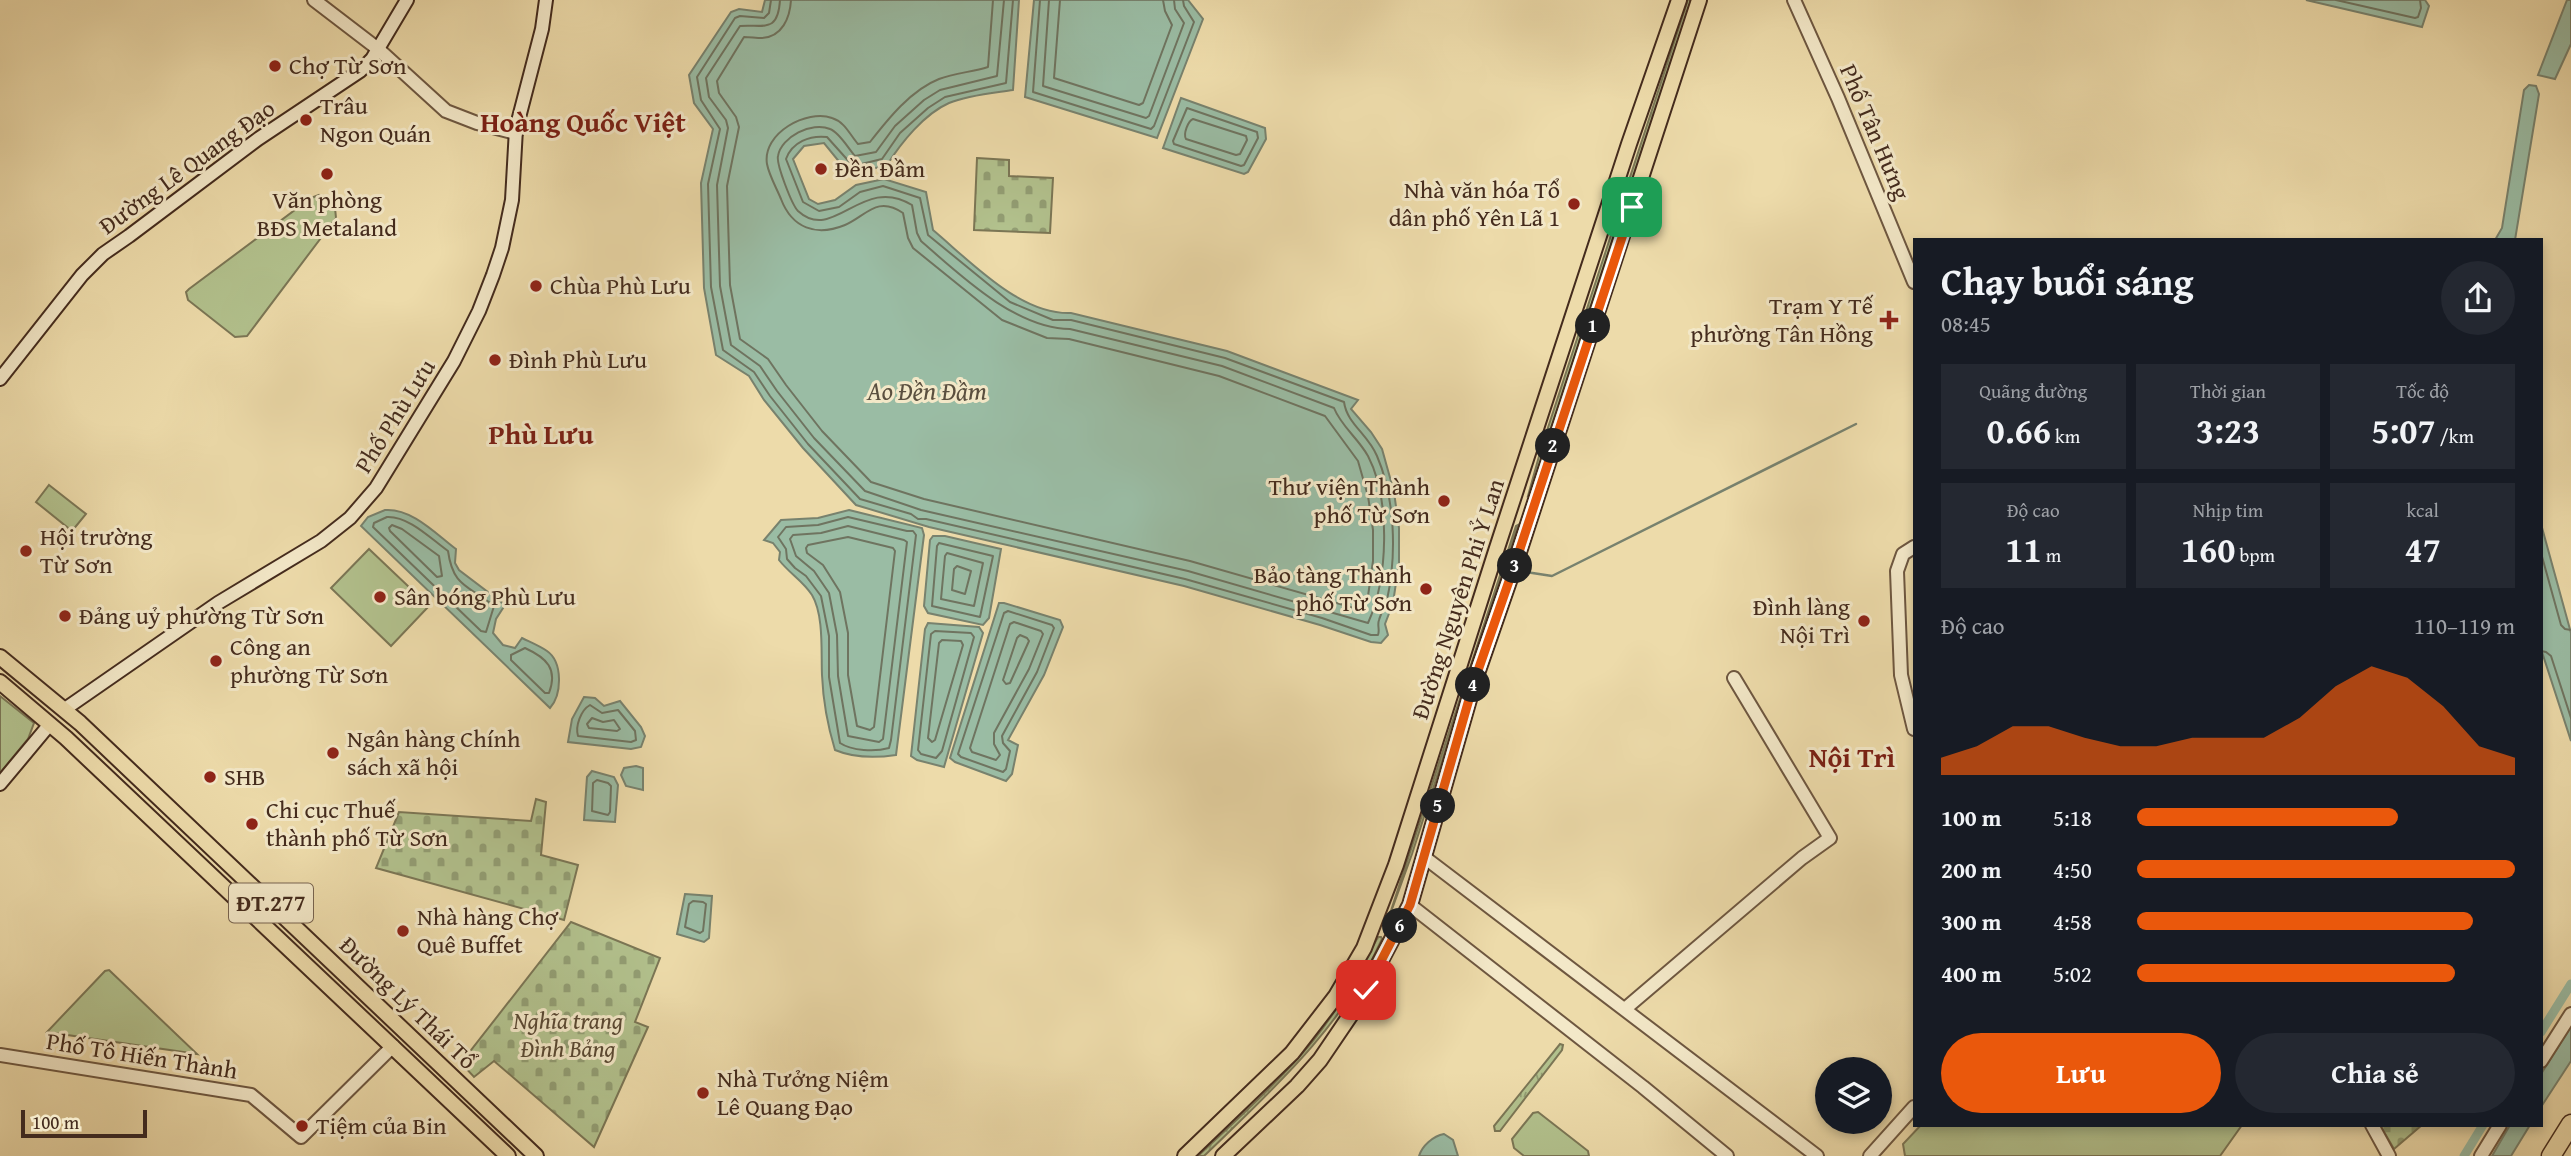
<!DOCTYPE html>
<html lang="vi">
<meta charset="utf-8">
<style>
body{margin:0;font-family:"Gentium Book Plus",serif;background:#242831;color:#f1f3f6;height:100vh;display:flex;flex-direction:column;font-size:26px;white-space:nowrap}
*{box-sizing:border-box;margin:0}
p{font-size:23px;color:#9ea1a6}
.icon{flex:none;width:38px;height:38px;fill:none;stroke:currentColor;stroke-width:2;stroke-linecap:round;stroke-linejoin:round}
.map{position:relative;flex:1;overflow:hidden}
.side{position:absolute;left:1913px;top:238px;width:630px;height:889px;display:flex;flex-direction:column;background:#171b24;border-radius:0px;box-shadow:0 4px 10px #0003}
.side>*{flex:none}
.fabs{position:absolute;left:1815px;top:1057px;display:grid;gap:14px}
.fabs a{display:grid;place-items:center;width:77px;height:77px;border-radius:50%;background:#171b24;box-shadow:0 4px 10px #0003;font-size:35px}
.scale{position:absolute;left:21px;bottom:18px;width:126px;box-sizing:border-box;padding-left:7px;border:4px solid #442b1d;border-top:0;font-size:19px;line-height:24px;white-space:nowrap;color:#442b1d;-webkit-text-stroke:5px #f3e8c8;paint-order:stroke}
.pin{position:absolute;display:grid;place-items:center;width:60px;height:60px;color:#fff;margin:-30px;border-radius:14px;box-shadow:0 4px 10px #0006}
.km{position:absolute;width:35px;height:35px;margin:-18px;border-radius:50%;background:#222;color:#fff;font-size:19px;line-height:35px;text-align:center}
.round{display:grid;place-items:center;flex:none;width:74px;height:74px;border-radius:37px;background:#242831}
.head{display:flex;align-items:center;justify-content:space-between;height:119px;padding:0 28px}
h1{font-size:38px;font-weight:700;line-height:52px}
.stats{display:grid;grid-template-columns:repeat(3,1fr);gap:10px;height:119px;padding:7px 28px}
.stats div{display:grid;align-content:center;border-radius:0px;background:#242831;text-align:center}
.stats b{font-size:35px;font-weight:700}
.stats small{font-size:19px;font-weight:400}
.stats p{font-size:19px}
.chart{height:196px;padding:14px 28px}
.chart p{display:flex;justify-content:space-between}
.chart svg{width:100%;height:126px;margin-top:7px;fill:#ea580c;opacity:.7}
.primary-button{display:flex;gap:14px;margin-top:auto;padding:14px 28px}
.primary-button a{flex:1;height:80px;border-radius:42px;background:#ea580c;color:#fff;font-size:28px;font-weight:700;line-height:80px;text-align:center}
.primary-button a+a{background:#242831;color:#f1f3f6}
ul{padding:0 28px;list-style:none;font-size:23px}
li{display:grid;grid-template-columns:112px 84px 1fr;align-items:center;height:52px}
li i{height:18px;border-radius:9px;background:#ea580c}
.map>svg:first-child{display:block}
.grass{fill:url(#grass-tufts);stroke:#7b7655;stroke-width:2}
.cemetery{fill:url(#cemetery-stones);stroke:#7b7655;stroke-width:2}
.green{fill:#b2c18d;stroke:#7b7655;stroke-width:2}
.water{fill:#9abca4;stroke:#78826e;stroke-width:2}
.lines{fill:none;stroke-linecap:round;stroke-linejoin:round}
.shore{stroke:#6f7460;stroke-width:2}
.stream{stroke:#78826e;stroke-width:2.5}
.canal{stroke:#9abca4;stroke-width:9}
.tertiary-casing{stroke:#6e5740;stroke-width:16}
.secondary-casing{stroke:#442b1d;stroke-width:16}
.primary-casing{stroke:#442b1d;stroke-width:18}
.motorway-casing{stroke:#442b1d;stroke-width:21}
.tertiary{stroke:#f3e8c8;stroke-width:12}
.secondary{stroke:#f3e8c8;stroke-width:12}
.primary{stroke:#eddbaa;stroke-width:14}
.motorway{stroke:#eddbaa;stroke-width:18}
.route-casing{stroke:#fff;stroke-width:14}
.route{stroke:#ea580c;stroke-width:9}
.poi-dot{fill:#8f2418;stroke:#f3e8c8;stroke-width:2.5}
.labels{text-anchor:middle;stroke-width:6;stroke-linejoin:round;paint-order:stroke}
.shield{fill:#f3e8c8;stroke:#786450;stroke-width:2}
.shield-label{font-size:23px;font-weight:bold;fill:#442b1d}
.poi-label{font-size:24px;fill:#442b1d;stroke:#f3e8c8;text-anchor:start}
.street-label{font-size:24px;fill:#442b1d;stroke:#f3e8c8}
.park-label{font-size:24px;font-style:italic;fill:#5a4933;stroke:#f3e8c8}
.water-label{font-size:26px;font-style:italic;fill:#5a4f3f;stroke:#f3e8c8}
.quarter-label{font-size:28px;font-weight:bold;fill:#7a1f14;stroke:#f3e8c8}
</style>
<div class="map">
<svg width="2571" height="1156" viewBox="0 0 2571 1156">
<defs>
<pattern id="grass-tufts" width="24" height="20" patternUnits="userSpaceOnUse" patternTransform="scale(1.75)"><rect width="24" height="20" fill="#b2c18d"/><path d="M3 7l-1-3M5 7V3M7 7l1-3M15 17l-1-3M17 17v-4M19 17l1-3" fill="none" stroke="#929d73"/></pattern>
<pattern id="cemetery-stones" width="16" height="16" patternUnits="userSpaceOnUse" patternTransform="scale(1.75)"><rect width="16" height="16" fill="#b2c18d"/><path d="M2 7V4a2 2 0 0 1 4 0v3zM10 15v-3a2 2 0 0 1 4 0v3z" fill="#929d73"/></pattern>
</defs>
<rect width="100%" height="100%" fill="#eddbaa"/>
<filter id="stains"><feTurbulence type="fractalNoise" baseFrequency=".00286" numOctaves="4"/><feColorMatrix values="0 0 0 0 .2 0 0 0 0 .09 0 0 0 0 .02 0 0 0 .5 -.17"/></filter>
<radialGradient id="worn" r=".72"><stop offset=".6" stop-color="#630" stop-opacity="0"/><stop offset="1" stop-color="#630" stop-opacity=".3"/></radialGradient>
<g class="grass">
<path d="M1688 0H1692L1531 495 1528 496 1541 449Z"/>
<path d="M1518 525 1412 854 1387 923 1516 526Z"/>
<path d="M1378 937H1381L1382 939C1343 1027 1272 1090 1204 1156H1198C1237 1119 1278 1083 1312 1042 1339 1009 1358 974 1378 937Z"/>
<path d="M1560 1044 1563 1045 1562 1050 1500 1131H1495L1494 1126Z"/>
</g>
<g class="cemetery">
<path d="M977 158 1009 160V176L1053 178 1050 233 974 230Z"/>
<path d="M536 799 546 802 541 855 578 865 564 920 376 868 399 812 531 821Z"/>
<path d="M571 922 660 958 635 1022 648 1027 594 1147 494 1061 474 1077 461 1063Z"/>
<path d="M2380 1125H2422L2394 1149Z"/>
</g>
<g class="green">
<path d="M319 195 335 208 336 218 247 336 235 337 188 300 186 292 189 289 311 198Z"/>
<path d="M49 485 86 514 72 531 36 502Z"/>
<path d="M369 549 429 606 391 646 331 588Z"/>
<path d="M0 696 34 723 28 739 0 773Z"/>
<path d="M109 970 197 1054 47 1032 105 971Z"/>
<path d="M1538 1112 1588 1151 1589 1156H1524L1514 1148 1512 1139 1533 1113Z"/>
<path d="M1921 1125H2242L2220 1156H1905L1903 1144Z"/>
</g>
<g class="water">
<path d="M765 0H1019L1013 90C993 93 968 95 949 103 924 114 901 143 887 165L850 175 824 143 804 146 793 159 809 199 818 204 835 200 856 185 884 179 926 192 933 230C970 261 1020 315 1071 313L1227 351 1358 400 1351 409 1371 432 1382 449 1394 492 1399 528V563L1393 603 1385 624 1388 635 1381 643 1371 642 1320 625 1184 586 929 527 856 505 803 448 764 400 749 376 716 355 704 288 701 183 713 129 694 103 689 75 731 12 739 9 762 12Z"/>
<path d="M1034 0H1188L1203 19 1157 138 1025 97Z"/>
<path d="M2306 0H2425L2429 6 2422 27Z"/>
<path d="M2567 0H2571V44L2555 79 2538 75Z"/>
<path d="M2529 85 2536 86 2539 94 2515 240H2495L2502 228 2524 90Z"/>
<path d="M1181 98 1265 128 1266 139 1248 172 1244 174 1163 148Z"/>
<path d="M385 510C412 508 436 534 456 549L455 563 459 570 505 605 496 619 493 633 503 645 515 648 522 638C530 642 540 646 547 651 563 662 562 695 550 708L361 526 368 517Z"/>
<path d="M849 510 922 528 924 535 896 755C876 758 854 758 835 750 828 727 823 699 822 675 821 652 824 615 812 595 803 581 789 573 779 560L780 552 773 543 764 540 781 520 818 518Z"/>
<path d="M2541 524 2571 633V741L2541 649Z"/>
<path d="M933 536H945L1001 549 989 618 983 625 928 613 924 606 930 540Z"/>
<path d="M999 603H1004L1060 620 1063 627 1044 675 1008 740 1018 745 1012 774 1006 781 955 762 950 758Z"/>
<path d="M928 623 979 627 983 633 944 767 917 760 911 756 925 629Z"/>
<path d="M584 697 595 698 604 706 620 701 641 727 645 736 641 747 631 749 568 742 572 719Z"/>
<path d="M636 766 643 768V790L626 786 621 775 624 768Z"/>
<path d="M592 771 614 777 618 785 615 822 584 820 587 777Z"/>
<path d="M685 894 712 896 709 938 704 942 677 934Z"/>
<path d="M2571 1027V1061L2541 1107V1074Z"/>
<path d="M2510 1125H2530L2511 1156H2492Z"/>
<path d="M1444 1134 1453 1140 1458 1156H1419C1422 1146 1433 1136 1444 1134Z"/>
</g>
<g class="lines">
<g class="shore">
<path d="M771 0 769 13 764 18 740 16 735 18 697 77 701 100 720 129 708 184 711 287 723 350 754 372 770 396 808 444 860 499 911 514 918 519H926L1185 579 1322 618 1371 635H1378C1380 630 1377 625 1379 620 1381 613 1385 607 1387 600 1397 554 1395 498 1377 456 1368 434 1347 424 1344 402L1225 358 1071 320H1053L1010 302 928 235 920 198 883 186 860 192 839 207 819 211 803 202 786 159C792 142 810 135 827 137L853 166 882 159 900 133 928 108 945 97 1006 83 1013 0"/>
<path d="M780 0C778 34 763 24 740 26L706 78 709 97 726 120 728 128 717 185 720 286 731 345 760 366 777 391 814 438 865 491 921 510 1188 571 1368 623C1388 579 1391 500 1368 456 1358 438 1341 426 1334 408L1222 366 1070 329C1016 329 960 275 921 241L917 233 912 205C862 174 834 244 798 211 792 205 776 164 778 156 781 137 812 121 830 129 839 132 848 148 855 156L876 152 895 126 924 100 940 90 997 76 1004 0"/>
<path d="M791 0C790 18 782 37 762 38 756 38 750 37 744 37L717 81 719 93 736 117 739 127 727 186 730 285 740 339 768 359 786 385 822 431 871 482 924 499 1190 561 1361 610 1368 596 1373 561V530L1368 496 1358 461 1325 416 1219 376 1069 339 1047 338 1002 320 913 248 908 238 903 213C877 195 866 216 845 225 816 237 792 228 781 199 776 187 769 175 767 164 762 133 807 109 832 118 845 122 850 135 858 144L870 142C888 119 911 90 939 79 955 73 972 72 988 67L993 0"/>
<path d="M1040 0 1033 92 1151 129 1154 126 1194 22 1184 6 1183 0"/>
<path d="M1049 0 1043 86 1146 118 1149 116 1184 23 1175 9 1174 0"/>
<path d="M1060 0 1054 78 1139 105 1143 103 1172 25 1165 11 1163 0"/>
<path d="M2336 0 2415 18 2418 17 2421 8 2420 0"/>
<path d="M1187 108 1257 132 1258 138 1244 165 1241 166 1174 144 1173 141Z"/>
<path d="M1193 119 1246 136 1247 140 1240 154 1236 155 1186 139C1183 134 1188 121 1193 119Z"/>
<path d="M387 517C409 516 431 539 448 551 453 587 468 585 494 606L486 632 481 631 373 527 374 523Z"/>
<path d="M848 517 907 531H913L916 535 891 740 889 748C875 752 852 751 840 743L829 677V636L821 596 806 576 795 568 787 559 786 549 778 537 786 527 818 525Z"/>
<path d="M392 525 402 529 439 556 442 576 437 577 390 531 389 528Z"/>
<path d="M848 526 904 540 907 542 883 739 879 742 848 736 838 676 837 635 829 593 814 571 796 556 790 539 793 535 821 533Z"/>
<path d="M848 537 893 548 895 551 874 727 870 730 857 726 848 675V633L840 592 823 565 807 553 806 548 808 545Z"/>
<path d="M939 543 993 556 980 617 932 606 937 546Z"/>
<path d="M947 553 983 563 974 606 941 599 945 556Z"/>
<path d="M2541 553 2561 625 2565 629 2571 630"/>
<path d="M957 566 971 571 965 594 952 590 954 569Z"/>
<path d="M1008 611 1052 625 1054 628 1037 672 1002 736 1003 743 1010 751 1006 769 1003 772 961 757 958 754 1004 613Z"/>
<path d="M1014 622 1041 631 1043 634 1029 669 994 733V744L1000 755 996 760 972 752 970 748 1010 624Z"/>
<path d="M935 631 971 633 974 637 942 751 936 758 921 754 918 750 931 634Z"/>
<path d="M1020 635 1027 638 1029 641 1010 683 1006 684 1003 680 1017 638Z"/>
<path d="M942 640 961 641 963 645 935 740 932 742 928 738 939 643Z"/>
<path d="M525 648C547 658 558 669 549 693H545L511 660V655Z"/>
<path d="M2541 651 2546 652 2551 656 2571 718"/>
<path d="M590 705 602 713 618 710 635 731 636 740 631 742 578 736C575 726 581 710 590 705Z"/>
<path d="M592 718 603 722 614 720 620 729 617 731 589 728 587 724Z"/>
<path d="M597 780 608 783 611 786 610 812 608 815 592 811 593 783Z"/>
<path d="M693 901 703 902 706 904 703 931 700 933 685 927 689 904Z"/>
</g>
<path class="stream" d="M1526 572 1552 576 1856 424"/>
<g class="canal">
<path d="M2541 1032 2571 984"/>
<path d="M2464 1156 2483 1125"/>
</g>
<defs>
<g id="tertiary">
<path d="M314 0 378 49 446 111 477 123 516 133"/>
<path d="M1794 0 1838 98 1914 282"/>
<path d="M1914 547 1903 554 1897 571 1901 675 1914 729"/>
<path d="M1424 857 1817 1156"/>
<path d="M1410 905 1643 1087 1727 1156"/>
<path d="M1626 1008 1802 858 1830 838 1734 678"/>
<path d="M0 1055 251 1095 301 1137 393 1046"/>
<path d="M2541 1061 2571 1014"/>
<path d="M2372 1125 2389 1156"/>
<path d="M1870 1156 1914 1107"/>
<path d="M2481 1156 2500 1125"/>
</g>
<g id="secondary">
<path d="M0 379 82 275 103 254 129 236 258 139 360 71 372 59 407 0"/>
<path d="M65 709 218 603 321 541 350 518 376 488 454 361 479 311 493 275 502 248 512 200 516 129 542 29 546 0"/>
<path d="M0 784 50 724"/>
</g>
<g id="primary">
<path d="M0 657 80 723 536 1156"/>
<path d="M0 682 66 738 508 1156"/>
<path d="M1185 1156 1292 1053 1336 996 1364 948 1396 865 1496 551 1629 144 1679 0"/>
<path d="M1223 1156 1297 1086 1320 1060 1358 1004 1410 905 1474 682 1516 561 1699 0"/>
</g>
<path id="motorway" d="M2551 1156 2571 1124"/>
</defs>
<use href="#tertiary" class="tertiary-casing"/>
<use href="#secondary" class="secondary-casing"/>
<use href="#primary" class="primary-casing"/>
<use href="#motorway" class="motorway-casing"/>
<use href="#tertiary" class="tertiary"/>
<use href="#secondary" class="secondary"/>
<use href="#primary" class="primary"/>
<use href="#motorway" class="motorway"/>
</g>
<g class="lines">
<defs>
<path id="route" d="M1366 990 1410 905 1474 682 1516 561 1632 207"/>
</defs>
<use href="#route" class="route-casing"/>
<use href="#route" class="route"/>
</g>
<g class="poi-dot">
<circle cx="275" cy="66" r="7"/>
<circle cx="306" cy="120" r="7"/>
<circle cx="821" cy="169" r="7"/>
<circle cx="327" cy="174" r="7"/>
<circle cx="1574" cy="204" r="7"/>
<circle cx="536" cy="286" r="7"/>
<path d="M1885.5 309.5h7v7h7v7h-7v7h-7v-7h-7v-7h7z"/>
<circle cx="495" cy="360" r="7"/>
<circle cx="1444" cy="501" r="7"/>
<circle cx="26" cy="551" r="7"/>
<circle cx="1426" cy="589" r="7"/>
<circle cx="380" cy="597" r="7"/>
<circle cx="65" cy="616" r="7"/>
<circle cx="1864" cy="621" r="7"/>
<circle cx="216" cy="661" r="7"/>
<circle cx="333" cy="753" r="7"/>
<circle cx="210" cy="777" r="7"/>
<circle cx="252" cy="824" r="7"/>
<circle cx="403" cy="931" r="7"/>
<circle cx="703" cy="1093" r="7"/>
<circle cx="302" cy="1126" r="7"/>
</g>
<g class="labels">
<rect class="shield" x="229" y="883.5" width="84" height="39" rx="5"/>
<g class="shield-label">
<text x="271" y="911">ĐT.277</text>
</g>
<g class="poi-label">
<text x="289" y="74">Chợ Từ Sơn</text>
<text x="320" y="114">Trâu<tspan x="320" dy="28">Ngon Quán</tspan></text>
<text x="835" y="177">Đền Đầm</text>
<text x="1560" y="198" text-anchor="end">Nhà văn hóa Tổ<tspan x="1560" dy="28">dân phố Yên Lã 1</tspan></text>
<text x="327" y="208" text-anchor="middle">Văn phòng<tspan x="327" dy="28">BĐS Metaland</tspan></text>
<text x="550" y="294">Chùa Phù Lưu</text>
<text x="1873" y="314" text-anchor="end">Trạm Y Tế<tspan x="1873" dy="28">phường Tân Hồng</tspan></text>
<text x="509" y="368">Đình Phù Lưu</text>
<text x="1430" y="495" text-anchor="end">Thư viện Thành<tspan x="1430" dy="28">phố Từ Sơn</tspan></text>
<text x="40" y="545">Hội trường<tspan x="40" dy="28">Từ Sơn</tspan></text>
<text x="1412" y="583" text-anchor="end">Bảo tàng Thành<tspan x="1412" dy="28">phố Từ Sơn</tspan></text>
<text x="394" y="605">Sân bóng Phù Lưu</text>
<text x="1850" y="615" text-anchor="end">Đình làng<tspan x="1850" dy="28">Nội Trì</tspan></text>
<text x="79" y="624">Đảng uỷ phường Từ Sơn</text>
<text x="230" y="655">Công an<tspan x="230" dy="28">phường Từ Sơn</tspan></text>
<text x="347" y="747">Ngân hàng Chính<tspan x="347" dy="28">sách xã hội</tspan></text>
<text x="224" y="785">SHB</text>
<text x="266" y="818">Chi cục Thuế<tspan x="266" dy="28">thành phố Từ Sơn</tspan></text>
<text x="417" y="925">Nhà hàng Chợ<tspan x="417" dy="28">Quê Buffet</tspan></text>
<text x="717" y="1087">Nhà Tưởng Niệm<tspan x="717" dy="28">Lê Quang Đạo</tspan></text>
<text x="316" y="1134">Tiệm của Bin</text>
</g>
<g class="street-label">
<text transform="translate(1875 132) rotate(67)" y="8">Phố Tân Hưng</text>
<text transform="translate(187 167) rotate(-36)" y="8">Đường Lê Quang Đạo</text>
<text transform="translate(395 416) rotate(-58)" y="8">Phố Phù Lưu</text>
<text transform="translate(1458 599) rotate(-72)" y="8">Đường Nguyên Phi Ỷ Lan</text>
<text transform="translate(408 1003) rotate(44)" y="8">Đường Lý Thái Tổ</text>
<text transform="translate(142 1056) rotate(9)" y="8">Phố Tô Hiến Thành</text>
</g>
<g class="park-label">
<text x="568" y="1029">Nghĩa trang<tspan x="568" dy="28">Đình Bảng</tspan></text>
</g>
<g class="water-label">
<text x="927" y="400">Ao Đền Đầm</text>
</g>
<g class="quarter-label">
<text x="583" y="132">Hoàng Quốc Việt</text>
<text x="541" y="444">Phù Lưu</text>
<text x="1852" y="767">Nội Trì</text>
</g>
</g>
<rect width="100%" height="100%" filter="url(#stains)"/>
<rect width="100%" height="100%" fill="url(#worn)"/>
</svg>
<div class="fabs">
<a><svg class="icon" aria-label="layers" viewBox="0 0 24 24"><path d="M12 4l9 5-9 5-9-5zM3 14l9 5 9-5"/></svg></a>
</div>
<div class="scale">100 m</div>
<div class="pin" style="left:1632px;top:207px;background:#1e9e55"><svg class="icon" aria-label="arrive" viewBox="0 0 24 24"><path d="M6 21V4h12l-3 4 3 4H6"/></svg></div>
<div class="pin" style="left:1366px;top:990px;background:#d93025"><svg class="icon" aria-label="check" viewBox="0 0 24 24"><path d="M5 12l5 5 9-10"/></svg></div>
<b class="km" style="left:1593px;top:326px">1</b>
<b class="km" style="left:1553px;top:446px">2</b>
<b class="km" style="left:1515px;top:566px">3</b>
<b class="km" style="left:1473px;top:685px">4</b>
<b class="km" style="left:1438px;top:806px">5</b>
<b class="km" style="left:1400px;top:926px">6</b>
<section class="side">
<div class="head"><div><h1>Chạy buổi sáng</h1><p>08:45</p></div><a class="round"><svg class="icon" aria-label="share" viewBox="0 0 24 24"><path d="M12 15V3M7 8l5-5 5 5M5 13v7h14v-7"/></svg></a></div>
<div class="stats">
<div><p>Quãng đường</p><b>0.66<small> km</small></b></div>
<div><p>Thời gian</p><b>3:23</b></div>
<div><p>Tốc độ</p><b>5:07<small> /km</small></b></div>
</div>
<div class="stats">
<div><p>Độ cao</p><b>11<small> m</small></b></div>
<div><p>Nhịp tim</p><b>160<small> bpm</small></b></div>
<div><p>kcal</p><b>47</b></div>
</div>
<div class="chart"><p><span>Độ cao</span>110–119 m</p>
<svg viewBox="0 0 160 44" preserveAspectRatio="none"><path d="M0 44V38L10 34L20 27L30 27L40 31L50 34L60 34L70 31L80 31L90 31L100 24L110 13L120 6L130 10L140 20L150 34L160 38V44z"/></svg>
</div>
<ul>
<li><b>100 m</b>5:18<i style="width:69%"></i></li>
<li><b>200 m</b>4:50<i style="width:100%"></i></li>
<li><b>300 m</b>4:58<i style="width:89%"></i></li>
<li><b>400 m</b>5:02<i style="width:84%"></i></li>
</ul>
<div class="primary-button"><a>Lưu</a><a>Chia sẻ</a></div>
</section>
</div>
